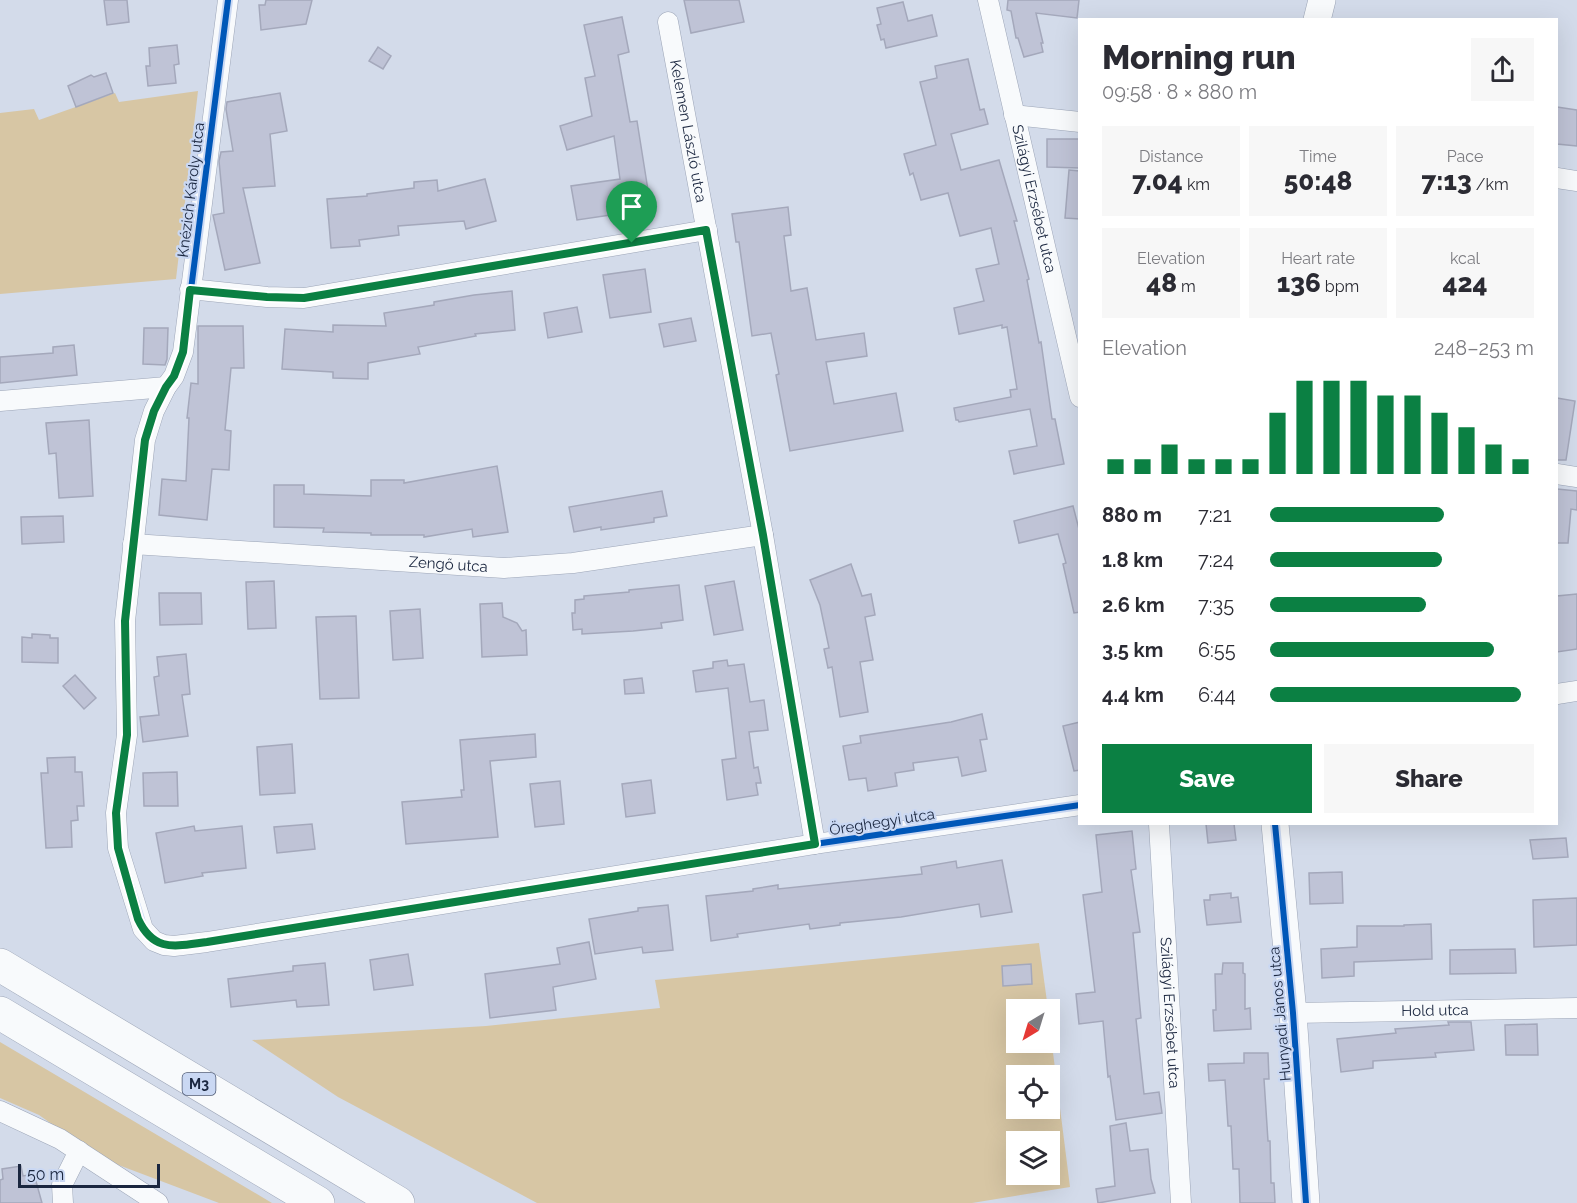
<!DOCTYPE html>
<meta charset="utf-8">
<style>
body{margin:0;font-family:Raleway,sans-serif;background:#f7f7f7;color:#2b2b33;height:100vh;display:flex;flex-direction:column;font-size:22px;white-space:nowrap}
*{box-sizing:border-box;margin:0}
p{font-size:20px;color:#7c7c81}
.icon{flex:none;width:33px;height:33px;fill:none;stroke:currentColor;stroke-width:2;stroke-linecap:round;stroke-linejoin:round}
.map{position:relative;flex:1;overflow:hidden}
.panel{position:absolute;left:1078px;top:18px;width:480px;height:807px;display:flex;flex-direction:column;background:#fff;border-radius:0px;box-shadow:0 6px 24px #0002}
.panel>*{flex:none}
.needle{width:39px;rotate:218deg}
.controls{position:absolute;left:1006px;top:999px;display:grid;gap:12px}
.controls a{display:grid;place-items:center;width:54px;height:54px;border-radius:0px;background:#fff;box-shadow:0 6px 24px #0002;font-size:30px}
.scale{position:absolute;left:18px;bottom:15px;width:142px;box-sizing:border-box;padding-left:6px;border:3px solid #1a263f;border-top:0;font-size:16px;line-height:21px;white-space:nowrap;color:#1a263f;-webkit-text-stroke:4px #cad8f3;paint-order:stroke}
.pin{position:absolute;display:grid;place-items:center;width:51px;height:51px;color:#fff;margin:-62px -26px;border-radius:50% 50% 50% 0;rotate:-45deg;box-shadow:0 0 6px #0007}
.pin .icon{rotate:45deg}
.round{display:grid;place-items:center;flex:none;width:63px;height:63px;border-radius:0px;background:#f7f7f7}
.head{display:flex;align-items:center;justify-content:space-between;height:102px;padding:0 24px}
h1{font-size:33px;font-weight:800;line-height:45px}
.stats{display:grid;grid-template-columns:repeat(3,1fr);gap:9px;height:102px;padding:6px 24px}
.stats div{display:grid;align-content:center;border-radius:0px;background:#f7f7f7;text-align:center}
.stats b{font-size:26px;font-weight:800}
.stats small{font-size:16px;font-weight:400}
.stats p{font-size:16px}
.chart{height:168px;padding:12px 24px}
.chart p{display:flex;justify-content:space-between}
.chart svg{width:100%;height:108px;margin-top:6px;stroke:#0b8043;stroke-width:6}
.primary-button{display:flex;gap:12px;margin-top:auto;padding:12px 24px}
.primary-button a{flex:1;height:69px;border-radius:0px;background:#0b8043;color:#fff;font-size:24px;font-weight:800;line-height:69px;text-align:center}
.primary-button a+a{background:#f7f7f7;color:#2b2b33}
ul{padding:0 24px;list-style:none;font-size:20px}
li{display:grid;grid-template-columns:96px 72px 1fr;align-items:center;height:45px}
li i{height:15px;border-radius:8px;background:#0b8043}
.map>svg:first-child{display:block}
.green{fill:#d7c6a4;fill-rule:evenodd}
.building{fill:#bfc3d6;stroke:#a4a8bb;stroke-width:1.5}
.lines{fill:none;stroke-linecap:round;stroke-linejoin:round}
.street-casing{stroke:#9ca5b7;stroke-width:21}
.secondary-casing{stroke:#9ca5b7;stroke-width:28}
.highway-casing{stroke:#9ca5b7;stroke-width:34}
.street{stroke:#f8fafc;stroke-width:20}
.secondary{stroke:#f8fafc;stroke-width:27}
.highway{stroke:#f8fafc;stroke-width:33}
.cycleway-casing{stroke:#cad8f3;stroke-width:10}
.cycleway{stroke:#0057b8;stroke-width:6}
.route-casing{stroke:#fff;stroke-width:12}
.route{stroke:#0b8043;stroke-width:8}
.labels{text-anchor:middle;stroke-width:4.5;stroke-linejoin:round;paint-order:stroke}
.shield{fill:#cad8f3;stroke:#4f5b75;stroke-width:1.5}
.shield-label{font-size:14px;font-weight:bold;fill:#1a263f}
.street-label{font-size:15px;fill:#1a263f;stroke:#cad8f3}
</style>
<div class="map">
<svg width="1577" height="1203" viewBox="0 0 1577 1203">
<rect width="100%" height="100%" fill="#d3dbea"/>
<g class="green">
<path d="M198 91 176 279 0 294V113L34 109 39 120 115 93 119 102Z"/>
<path d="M1039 943 1048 1009 1017 1010V1042H1050V1029L1070 1187 972 1203H537L338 1097 252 1040 486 1026 660 1008 655 980ZM1017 1076H1050V1108H1017ZM1017 1142H1050V1174H1017Z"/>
<path d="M0 1042 272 1203H219L100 1158 39 1115 0 1098Z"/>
</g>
<g class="building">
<path d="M104 0H127L129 22 107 25Z"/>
<path d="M266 0H312L306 24 261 30 259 5H265Z"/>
<path d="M684 0H739L744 22 691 33Z"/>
<path d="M1008 0H1079L1077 18 1036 13 1043 43H1041L1043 52 1024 57 1018 38H1016L1011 11 1007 10Z"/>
<path d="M903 2 908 21 932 15 937 36 886 48 884 39 881 40 877 25 881 24 877 8Z"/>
<path d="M622 17 629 52 618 55 630 122 637 121 651 209 577 220 571 186 620 179 614 136 567 150 560 126 592 116 585 78 595 76 584 25Z"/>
<path d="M177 45 179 64 174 65 176 83 148 86 146 66H150L149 48Z"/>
<path d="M378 47 391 56 383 69 369 61Z"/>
<path d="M968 59 980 110 984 109 988 124 951 134 961 170 999 160 1017 221H1014L1029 279 1027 280 1039 343 1041 342 1052 419H1055L1064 464 1014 474 1009 451 1037 446 1030 409 959 422 958 420H956L954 408 1011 397 1010 390 1017 389 1007 327 1002 328V325L959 334 954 308 984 301 976 269 999 264 991 228 960 236 948 193 921 200 913 173 910 175 904 154 936 145 920 82 937 78 935 66Z"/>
<path d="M106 73 113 93 76 107 68 86 91 75 94 77Z"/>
<path d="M280 93 287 131 270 134 275 186 243 188 260 263 225 270 213 215 224 213 219 161 221 152 233 151 226 109 227 102Z"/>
<path d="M1557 107 1577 110V146L1557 144Z"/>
<path d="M1047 139H1080V168L1047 167Z"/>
<path d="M1069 170 1080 171V219L1065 218Z"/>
<path d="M485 179 496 221 466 229 464 221 398 226 399 235 359 240 360 246 331 248 327 199 367 196V194L414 188V182L437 180 438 191Z"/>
<path d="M788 207 791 235 784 236 791 291 807 288 816 340 864 333 867 356 826 362 834 404 896 393 903 431 790 451 776 375 779 374 771 333 752 336 739 242H736L732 214Z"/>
<path d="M645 269 651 312 610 318 603 275Z"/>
<path d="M512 291 515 330 475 334 476 336 418 347 420 354 368 363V379L333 378V372L282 369 285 329 333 332V325L386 326 384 313 434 305V302L474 295Z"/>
<path d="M577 307 582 332 548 338 544 313Z"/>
<path d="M691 318 696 341 664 347 659 324Z"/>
<path d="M198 326H243L244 368H231L225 430 231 431 229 470 212 469 207 520 159 515 162 479 186 481 189 418H187L191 383 198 384Z"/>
<path d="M144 328H168L167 359 165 365 143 364Z"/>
<path d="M74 345 77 375 0 383V357L53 353V347Z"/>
<path d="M1557 398 1575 401 1566 460H1557Z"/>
<path d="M89 420 93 496 59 498 56 453 49 454 46 423Z"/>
<path d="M497 466 508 532 473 537 472 529 424 537V535H371V533L323 532 324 528 274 527V485H304V494L371 496V480H404V483Z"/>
<path d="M1557 489 1577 491V510L1571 509 1568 543H1557Z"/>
<path d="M662 491 667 516 654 518V522L601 530V527L574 532 569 507Z"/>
<path d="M1073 506 1080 533V612L1074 613 1063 564 1066 563 1058 534 1019 543 1014 521Z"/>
<path d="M63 516 64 542 22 544 21 517Z"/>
<path d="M851 564 862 596 871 594 875 615 865 617 873 660 860 662 868 712 840 717 832 667 828 668 824 649 829 648 820 605 810 580Z"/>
<path d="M274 581 276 628 248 629 246 582Z"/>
<path d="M734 581 743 630 714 635 705 586Z"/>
<path d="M679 585 683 620 661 623 662 628 633 631 582 634V629L573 630 572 613H575V600L584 599V596L629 592V590Z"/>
<path d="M159 593H201L202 624 160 625Z"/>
<path d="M1577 594V649L1557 652V596Z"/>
<path d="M502 603 503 617 517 623 522 631 526 630 527 655 482 657 480 604Z"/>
<path d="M420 609 423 658 393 660 390 611Z"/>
<path d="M356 616 359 698 320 699 316 617Z"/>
<path d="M32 634 50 635V638H58V663L22 662V637L32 638Z"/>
<path d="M186 654 190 694 182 695 188 736 143 742 140 717 159 715 154 677 159 676 157 657Z"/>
<path d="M727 660 728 666 744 664 750 702 764 700 768 730 749 732 754 768 758 767 761 783H756L758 795 727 800 722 760 736 758 728 688 696 692 693 671 713 668V662Z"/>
<path d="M75 675 96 698 84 709 63 686Z"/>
<path d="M642 678 644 693 625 694 624 680Z"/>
<path d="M982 714 987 739 980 740 986 771 962 776 958 757 913 763 914 770 895 773 897 786 868 791 866 778 849 780 843 746 861 743 860 736 951 722Z"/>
<path d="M1080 722V770L1074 771 1063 726Z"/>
<path d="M535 734 536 757 490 761 498 837 406 844 402 802 462 797 461 790H464L460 740Z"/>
<path d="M292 744 295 793 260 795 257 747Z"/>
<path d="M75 757V772H82L84 806H77L78 820 71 821 72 847 46 848 41 773H48L47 758Z"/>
<path d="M177 772 178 806H144L143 773Z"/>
<path d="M651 780 655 813 626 817 622 784Z"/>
<path d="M560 781 564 824 535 827 530 784Z"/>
<path d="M312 824 315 849 277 853 274 827Z"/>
<path d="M1206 824H1234L1236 840 1208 843Z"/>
<path d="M194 826 195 831 242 826 246 868 202 873 203 876 165 883 156 833Z"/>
<path d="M1132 831 1136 869 1131 870 1140 932 1133 933 1141 1018 1136 1019 1144 1094 1159 1092 1162 1113 1116 1120 1110 1076 1108 1077 1103 1021 1079 1024 1076 994 1095 992 1083 895 1102 892 1096 835Z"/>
<path d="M1566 838 1568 857 1533 859 1530 840Z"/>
<path d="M1002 860 1012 912 981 917 979 904 901 917 840 923V925L810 929 809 924 737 934 738 937 711 941 706 896 753 891V889L778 885V889L922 874 921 867 956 861 957 868Z"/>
<path d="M1342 872 1343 903 1310 904 1309 873Z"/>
<path d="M1231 893V898L1238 897 1241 922 1207 925 1204 900H1210V895Z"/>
<path d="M1577 898V945L1534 947 1533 900Z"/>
<path d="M668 905 673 950 643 953 642 947 595 954 589 919 638 911V908Z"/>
<path d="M1431 924 1432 959 1354 962V976L1322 978 1321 949 1357 947V926H1404V925Z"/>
<path d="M589 942 596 979 553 987 556 1010 490 1018 485 974 560 964 557 948Z"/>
<path d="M1515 949 1516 973 1450 974V950Z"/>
<path d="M408 954 413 985 374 990 370 960Z"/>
<path d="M325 963 329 1005 297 1007 296 1000 231 1007 228 979 293 971V966Z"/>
<path d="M1223 963H1243V973L1245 974V1009L1250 1008 1251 1029 1214 1031 1213 1010H1216L1215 974H1222Z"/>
<path d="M1031 964 1032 984 1003 986 1002 966Z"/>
<path d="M1448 1022H1471L1474 1050 1435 1053 1436 1057 1373 1061V1068L1341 1072 1337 1039 1396 1033 1395 1029 1449 1025Z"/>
<path d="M1537 1024 1538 1055H1506L1505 1025Z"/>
<path d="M1244 1053H1268L1269 1079H1264L1268 1141H1270L1271 1183H1274L1275 1203H1240L1239 1169H1233L1231 1126H1228L1225 1080 1209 1081 1208 1064 1244 1063Z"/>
<path d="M1126 1123 1130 1151 1148 1149 1151 1179 1155 1193 1098 1203 1096 1189 1115 1186 1110 1126Z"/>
<path d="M21 1166 23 1176 34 1174 42 1203H0V1180L3 1179 2 1169Z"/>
</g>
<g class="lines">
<defs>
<g id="street">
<path d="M228 0 183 352 174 376 166 387 154 411 145 440 125 621 127 735 116 813 118 848 143 929 154 941 164 945 174 946 207 942 815 844 1080 805"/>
<path id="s1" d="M988 0 1080 397"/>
<path id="s2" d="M668 22 763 535 815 844"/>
<path d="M1014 115 1080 122"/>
<path d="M1557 178 1577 181"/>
<path d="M190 289 267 297 304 298 707 230"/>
<path d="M0 401 166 387"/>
<path d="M1557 474 1577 477"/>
<path id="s3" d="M133 544 504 568 573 563 763 535"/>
<path d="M1557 694 1577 691"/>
<path id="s4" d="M1159 824 1181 1203"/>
<path id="s5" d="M1293 1013 1577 1008"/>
<path d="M0 1111 60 1139 158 1203"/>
<path d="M63 1203 62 1185 79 1151"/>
</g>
<g id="secondary">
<path d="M1317 20 1322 0"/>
<path d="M1275 824 1293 1013 1306 1203"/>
</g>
<g id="highway">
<path d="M0 965 398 1203"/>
<path d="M0 1013 318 1203"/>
</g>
</defs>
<use href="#street" class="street-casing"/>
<use href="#secondary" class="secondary-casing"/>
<use href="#highway" class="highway-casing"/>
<use href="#street" class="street"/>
<use href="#secondary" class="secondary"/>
<use href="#highway" class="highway"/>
<defs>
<g id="cycleway">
<path d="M228 0 183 352 174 376 166 387 154 411 145 440 125 621 127 735 116 813 118 848 143 929 154 941 164 945 174 946 207 942 815 844 1080 805"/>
<path d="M1275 824 1293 1013 1306 1203"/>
</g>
</defs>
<use href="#cycleway" class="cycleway-casing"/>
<use href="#cycleway" class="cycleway"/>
</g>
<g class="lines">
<defs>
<path id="route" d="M706 230 763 535 815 844 207 942C175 946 154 953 138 919L118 848 116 813 127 735 125 621 145 440 154 411 166 387 174 376 183 352 190 290 267 297 304 298Z"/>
</defs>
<use href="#route" class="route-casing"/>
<use href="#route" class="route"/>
</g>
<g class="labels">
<rect class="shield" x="182.5" y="1073" width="33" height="22" rx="4.5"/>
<g class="shield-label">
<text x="199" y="1089">M3</text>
</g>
<g class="street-label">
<text dy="5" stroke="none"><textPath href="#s2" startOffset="111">Kelemen László utca</textPath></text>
<text transform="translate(191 190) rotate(-83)" y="5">Knézich Károly utca</text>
<text dy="5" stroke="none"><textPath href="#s1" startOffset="204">Szilágyi Erzsébet utca</textPath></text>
<text dy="5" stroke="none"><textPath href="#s3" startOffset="316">Zengő utca</textPath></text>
<text transform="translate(882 822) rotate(-9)" y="5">Öreghegyi utca</text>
<text dy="5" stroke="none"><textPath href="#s5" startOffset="142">Hold utca</textPath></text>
<text dy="5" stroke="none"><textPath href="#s4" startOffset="189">Szilágyi Erzsébet utca</textPath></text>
<text transform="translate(1280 1014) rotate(-95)" y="5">Hunyadi János utca</text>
</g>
</g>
</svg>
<div class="controls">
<a><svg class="needle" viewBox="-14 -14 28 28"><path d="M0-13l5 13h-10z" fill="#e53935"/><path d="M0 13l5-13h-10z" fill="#7c7c81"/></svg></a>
<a><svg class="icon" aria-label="locate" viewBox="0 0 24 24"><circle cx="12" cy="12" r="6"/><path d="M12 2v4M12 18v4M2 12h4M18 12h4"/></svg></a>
<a><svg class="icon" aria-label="layers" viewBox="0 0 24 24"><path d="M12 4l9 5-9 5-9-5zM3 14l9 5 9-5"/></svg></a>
</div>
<div class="scale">50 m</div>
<div class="pin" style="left:632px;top:243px;background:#1e9e55"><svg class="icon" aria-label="arrive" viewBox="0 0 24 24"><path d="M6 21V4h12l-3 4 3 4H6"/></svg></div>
<section class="panel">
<div class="head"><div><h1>Morning run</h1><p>09:58 · 8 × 880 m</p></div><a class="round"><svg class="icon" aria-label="share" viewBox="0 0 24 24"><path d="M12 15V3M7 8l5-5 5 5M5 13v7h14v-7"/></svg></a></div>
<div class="stats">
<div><p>Distance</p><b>7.04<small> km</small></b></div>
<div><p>Time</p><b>50:48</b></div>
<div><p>Pace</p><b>7:13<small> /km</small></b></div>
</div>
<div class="stats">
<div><p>Elevation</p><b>48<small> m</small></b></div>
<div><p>Heart rate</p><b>136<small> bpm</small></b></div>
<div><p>kcal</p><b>424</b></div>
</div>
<div class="chart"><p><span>Elevation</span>248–253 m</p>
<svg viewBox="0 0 160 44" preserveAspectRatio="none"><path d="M5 44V38M15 44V38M25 44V32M35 44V38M45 44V38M55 44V38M65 44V19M75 44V6M85 44V6M95 44V6M105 44V12M115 44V12M125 44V19M135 44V25M145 44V32M155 44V38"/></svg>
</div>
<ul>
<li><b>880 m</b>7:21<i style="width:66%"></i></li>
<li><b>1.8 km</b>7:24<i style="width:65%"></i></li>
<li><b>2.6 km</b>7:35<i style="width:59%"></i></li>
<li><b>3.5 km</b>6:55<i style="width:85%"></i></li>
<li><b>4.4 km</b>6:44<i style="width:95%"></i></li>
</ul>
<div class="primary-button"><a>Save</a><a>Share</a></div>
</section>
</div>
